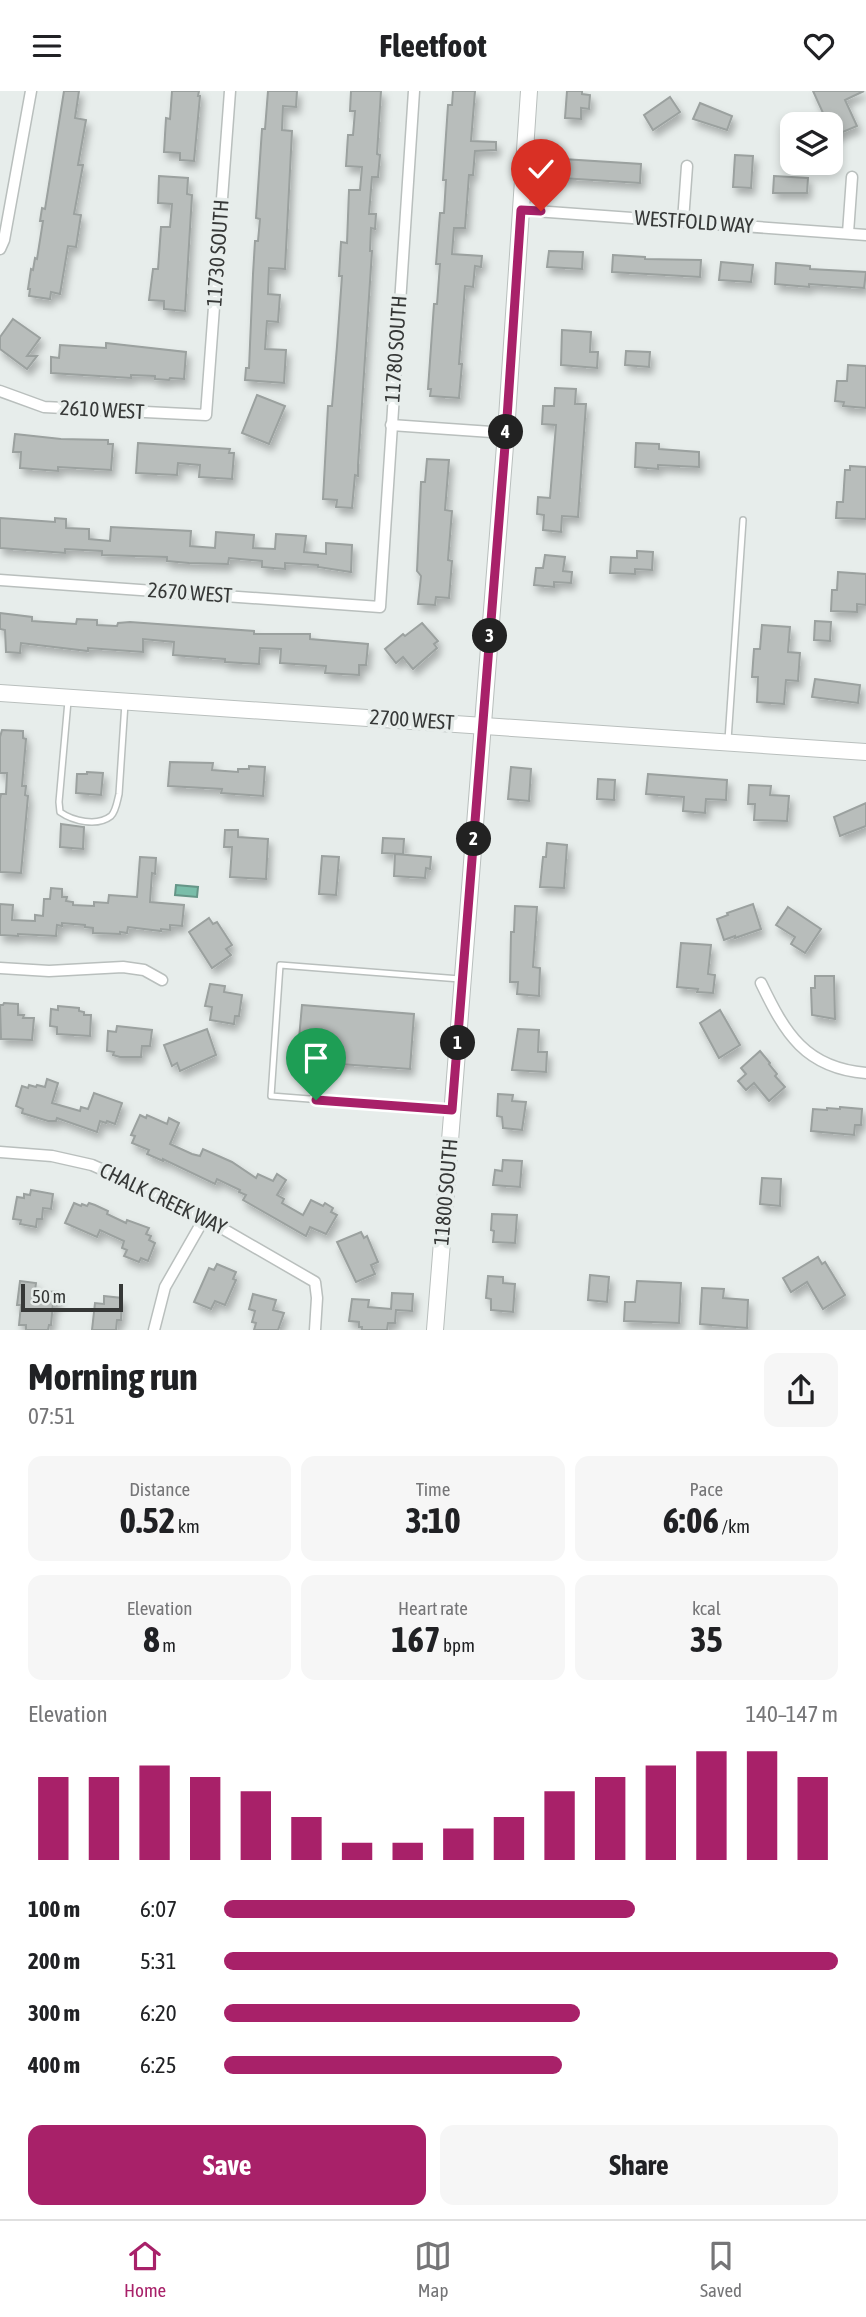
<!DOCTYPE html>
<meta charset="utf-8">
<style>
body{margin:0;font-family:"Asap Condensed",sans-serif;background:#f6f6f6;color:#202124;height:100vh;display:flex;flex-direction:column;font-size:26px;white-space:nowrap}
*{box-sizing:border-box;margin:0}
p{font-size:23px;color:#757577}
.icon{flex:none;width:38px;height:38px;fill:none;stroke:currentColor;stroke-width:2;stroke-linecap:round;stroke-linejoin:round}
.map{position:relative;height:1239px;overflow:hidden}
.sheet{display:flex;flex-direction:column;background:#fff;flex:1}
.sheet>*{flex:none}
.controls{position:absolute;left:780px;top:21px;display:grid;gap:14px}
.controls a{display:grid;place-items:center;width:63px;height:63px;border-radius:14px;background:#fff;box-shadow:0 4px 10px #0003;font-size:35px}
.scale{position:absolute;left:21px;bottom:18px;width:102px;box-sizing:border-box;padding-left:7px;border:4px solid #363837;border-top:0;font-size:19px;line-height:24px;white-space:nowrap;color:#363837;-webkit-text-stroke:5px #e7edeb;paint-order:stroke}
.pin{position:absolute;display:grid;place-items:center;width:60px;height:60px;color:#fff;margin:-72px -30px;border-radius:50% 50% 50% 0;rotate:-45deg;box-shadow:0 0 7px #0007}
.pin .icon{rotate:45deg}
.km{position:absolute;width:35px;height:35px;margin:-18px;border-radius:50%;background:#222;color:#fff;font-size:19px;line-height:35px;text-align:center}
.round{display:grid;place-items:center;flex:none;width:74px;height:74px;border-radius:14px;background:#f6f6f6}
.overview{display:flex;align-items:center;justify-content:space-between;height:119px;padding:0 28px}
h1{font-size:38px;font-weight:700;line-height:52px}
.stats{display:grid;grid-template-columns:repeat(3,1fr);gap:10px;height:119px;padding:7px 28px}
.stats div{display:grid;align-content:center;border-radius:14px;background:#f6f6f6;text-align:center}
.stats b{font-size:35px;font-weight:700}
.stats small{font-size:19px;font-weight:400}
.stats p{font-size:19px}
.chart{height:196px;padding:14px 28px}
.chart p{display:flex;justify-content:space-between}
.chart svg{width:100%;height:126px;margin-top:7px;stroke:#a82169;stroke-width:6}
.button{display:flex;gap:14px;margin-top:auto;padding:14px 28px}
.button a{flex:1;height:80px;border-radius:14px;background:#a82169;color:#fff;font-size:28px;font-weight:700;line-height:80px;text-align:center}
.button a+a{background:#f6f6f6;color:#202124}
ul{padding:0 28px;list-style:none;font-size:23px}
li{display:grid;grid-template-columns:112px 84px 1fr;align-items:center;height:52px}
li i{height:18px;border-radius:9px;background:#a82169}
header{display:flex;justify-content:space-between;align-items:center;height:91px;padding:0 28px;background:#fff;font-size:32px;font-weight:700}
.tabs{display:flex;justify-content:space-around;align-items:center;height:98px;border-top:2px solid #e0e0e0;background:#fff;font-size:19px;color:#757577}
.tabs a{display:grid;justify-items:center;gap:4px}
.tabs .selected{color:#a82169}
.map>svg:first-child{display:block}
.water{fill:#79bda9;stroke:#659587;stroke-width:2}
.building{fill:#b8bdbb;stroke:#9ba19f;stroke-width:2;filter:url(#shadow)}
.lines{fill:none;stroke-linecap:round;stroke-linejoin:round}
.lane-casing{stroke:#b9bfbd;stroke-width:8}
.street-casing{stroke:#b9bfbd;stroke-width:13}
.secondary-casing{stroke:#b9bfbd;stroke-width:18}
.lane{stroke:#fff;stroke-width:5}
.street{stroke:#fff;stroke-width:10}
.secondary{stroke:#fff;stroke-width:16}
.route-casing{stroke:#fff;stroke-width:14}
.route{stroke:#a82169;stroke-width:9}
.labels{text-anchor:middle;stroke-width:7;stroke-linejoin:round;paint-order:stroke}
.street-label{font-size:21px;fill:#363837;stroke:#e7edeb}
</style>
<header><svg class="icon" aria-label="menu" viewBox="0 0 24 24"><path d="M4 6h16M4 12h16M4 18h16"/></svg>Fleetfoot<svg class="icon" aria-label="heart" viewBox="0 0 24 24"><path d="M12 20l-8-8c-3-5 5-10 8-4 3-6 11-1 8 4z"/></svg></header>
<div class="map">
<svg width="866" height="1239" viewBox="0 0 866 1239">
<defs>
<filter id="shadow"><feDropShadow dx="3.5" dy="6" stdDeviation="3.5" flood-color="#0004"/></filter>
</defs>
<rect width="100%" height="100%" fill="#e7edeb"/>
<path class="water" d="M176 794 198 796 197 806 175 804Z"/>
<g class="building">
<path d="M64 0H79L75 27 86 29 78 74H83L74 123 81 124 76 156 68 155 60 203 51 201 50 208 29 205 30 198H28L31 178 33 179 35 167 37 168 43 130H40L42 117 45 118Z"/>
<path d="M172 0H199L198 5H200L194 70 180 69V62L164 61 166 27 170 28Z"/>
<path d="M268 0H297L296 16 283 15 282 39 292 40 285 178 269 177 268 203 280 204 278 231 267 230 265 258 286 259 284 292 245 289 246 277H249L253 183 255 150H258L260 128 256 127 262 38H265Z"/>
<path d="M351 0H381L377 63 380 64 378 86H372L369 123H376L375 138 371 137 370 160H372L358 374V385L355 384 352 417 336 416 337 409 323 408 328 315H332L337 255 342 185H339L341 151 347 152 349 99H360L362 76 346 75 348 44H353L355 20H350Z"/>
<path d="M453 0H475L471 50 496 51V59L475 60 473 84H469L465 137H454L452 163 482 165 481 176 475 175 473 196 465 195 459 273H462L459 307 430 305 431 298H428L434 213H437L440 173H436L440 122H444L446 89H443L448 14H452Z"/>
<path d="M567 0H582V3L590 4 589 18 581 17V28L565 27Z"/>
<path d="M813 0H864L845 9 857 35 831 46V33H828Z"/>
<path d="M670 6 680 21 653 39 644 24Z"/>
<path d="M700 12 732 25 727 39 693 28Z"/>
<path d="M735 64 753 65 751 97 733 96Z"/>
<path d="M563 68 641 73 640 92 561 87Z"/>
<path d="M159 85 188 87 187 103 192 104 185 220 164 218V210L149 209 153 178H158L161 136H170L172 113 158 112Z"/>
<path d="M774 85 808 87 807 102H773Z"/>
<path d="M549 160 583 161 582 178 547 176Z"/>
<path d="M613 164 645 166V168L701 169 700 186 612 181Z"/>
<path d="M721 171 753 174 751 191 719 189Z"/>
<path d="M776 172 810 175V178L866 181 864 197 809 193V196L775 193Z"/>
<path d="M13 228 40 247 27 265H37L27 278 0 258V246Z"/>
<path d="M562 239 591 241 590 261H598L597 277 561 274Z"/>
<path d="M106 252 186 261 184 288 170 287 169 289 155 288V285L131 284V287L51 282V266L59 267 60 254 106 257Z"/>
<path d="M626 260 650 261 649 276 625 274Z"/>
<path d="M848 274 866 275V317L843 315 844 311 835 310 837 290H847Z"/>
<path d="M555 297 576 298 575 313H586L578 426 562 425 561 441 543 439 544 424 537 423 538 406 550 407 556 334 542 333 543 315H554Z"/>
<path d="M257 304 285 315 269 353 242 342Z"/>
<path d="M15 343 61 348 108 349V353H113L111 379 58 376V380L20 377 21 361H13Z"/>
<path d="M138 352 230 358 229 362H234L232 388 199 386 200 374 178 372 177 384 136 382Z"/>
<path d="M636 352 659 353V358L699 361V376L658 374V378L635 376Z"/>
<path d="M427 368 449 369 445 419 452 420 448 469 452 470 449 507 436 506 435 514 418 513 421 485 417 480 421 391H425Z"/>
<path d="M850 375 866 376V428L836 427 837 411H843L845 379H850Z"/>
<path d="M0 427 55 431V427L66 428V437L89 438V448L110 450 111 436 191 440 190 455 215 457 216 441 254 444 253 457 275 458 276 443 306 445 304 461 326 463V452L352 454 351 481 318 476V474L285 472V478L262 476V470L229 467 228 473 189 472 167 470V466L102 464V460L65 458V462L0 457Z"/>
<path d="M637 460 653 461 652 479 635 478V483L610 482 611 466 637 467Z"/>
<path d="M545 464 565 466 563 480 572 481 571 492 554 491V496L534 494 536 477H543Z"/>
<path d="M838 481 866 483V514L857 513V521L831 520 832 499H837Z"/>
<path d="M0 522 32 526V530L76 533 77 528 97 529V534L117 535 118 532 130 531 254 540V543H310V548L368 553 366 574H359V584L325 582 326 575 280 572 281 558 260 557 259 573 225 571V568L173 564 174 551 143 548V561L88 557V560L21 552 20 562 6 561 5 539 0 538Z"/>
<path d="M815 530 831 531 830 550 814 549Z"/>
<path d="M422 532 438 550 434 553 437 557 413 578 403 566 396 572 385 558 403 543 405 545Z"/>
<path d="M762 534 790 536 788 561 800 562 798 590 786 589 784 613 757 611 758 586H752L754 558H760Z"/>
<path d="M815 588 860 594 858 612 812 606Z"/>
<path d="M2 639 23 640V647L26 648 22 695H26L25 704 28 705 21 782 0 781V708L1 703H6L7 682H0V646Z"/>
<path d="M170 671 213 672 212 679 238 681V678H249V675L265 676 263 705 221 702 222 698 168 695Z"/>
<path d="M511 676 531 678 529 710 508 708Z"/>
<path d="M87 681 103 682 101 704 76 702 77 683H87Z"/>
<path d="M648 683 727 689 726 709 706 708 705 722 683 720 684 706 646 703Z"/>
<path d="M598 688 615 689 614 709 597 708Z"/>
<path d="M749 694 771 695 770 704 789 705 787 730 754 729 755 713H748Z"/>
<path d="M866 712V735L840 745 834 726Z"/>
<path d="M61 733 84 736 83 758 60 756Z"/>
<path d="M225 739H238V746L268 748 266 788 230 786 232 756H224Z"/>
<path d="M383 747 404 748 403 763 382 762Z"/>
<path d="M547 752 567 754 564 797 540 796 543 766H546Z"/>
<path d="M395 763 431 766 430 778 426 777 425 787 394 785Z"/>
<path d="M322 765 339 766 336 804 319 803Z"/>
<path d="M140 766 156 767 155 783 152 782 150 811 184 814 182 835 170 834V839L161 838V840L128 836 127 842 120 841V843L93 842V837L85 836V834L62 832V835L57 834 56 845 18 843V845L0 844V813L13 814 12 829 35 830V824L43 825 44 808H50L51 797 62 798V806H67L66 810 73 811V814L94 815V811L108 812 109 804 137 806Z"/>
<path d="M753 813 761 838 735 847V845L724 849 717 828 728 824 727 822Z"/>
<path d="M515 815 537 816 533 876 540 877 539 905 517 903 518 891H510L511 841H514Z"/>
<path d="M788 816 821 838 805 862 791 853 795 846 776 834Z"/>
<path d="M209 827 213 833 217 831 232 854 226 858 231 864 212 877 189 841Z"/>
<path d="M681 852 711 854 708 883 715 884 713 902 697 901 698 898 677 896Z"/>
<path d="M815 885H834L835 928 812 924 811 897H815Z"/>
<path d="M210 893 225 895 224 901 242 904 239 925H235L234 933 210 929 212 916 205 915Z"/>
<path d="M4 912 18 913V924H24L23 927H34L32 949 1 948 0 914H3Z"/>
<path d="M302 914 414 923 410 978 297 970Z"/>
<path d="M58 915 79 917V920L84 921V924H91L90 945 57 943V936L50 935 51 918 58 919Z"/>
<path d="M720 919 740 954 719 967 700 932Z"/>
<path d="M117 935 152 939 150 955H142L141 966H120L113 964 114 961 107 960 108 940 116 941Z"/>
<path d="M207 938 216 964 180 980 177 972 172 975 164 954Z"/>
<path d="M518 938 539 939 538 961H547L546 981 512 979Z"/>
<path d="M760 960 770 972 769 973 777 983 775 985 785 996 769 1010 754 992 746 999 738 990 746 983 741 977Z"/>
<path d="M47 988 58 992 52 1012 80 1020 81 1016 88 1018 94 1002 122 1012 115 1033 107 1030 106 1032 100 1030 97 1041 57 1027 56 1030H48L22 1022 23 1018 16 1015 22 995 28 997 29 994 36 996 37 994 45 996Z"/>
<path d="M498 1003 513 1004 512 1010 526 1011 522 1039 503 1037 502 1026 497 1025Z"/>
<path d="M840 1016 862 1018 861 1034H855L854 1044 811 1040 813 1018 827 1019V1017L840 1018Z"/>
<path d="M140 1024 146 1027 147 1024 167 1033 169 1027 179 1032 170 1053 192 1063 200 1065 203 1058 232 1071 256 1087 258 1083 273 1090 277 1083 286 1089 277 1104 284 1108 282 1112 303 1124 311 1109 323 1115 325 1112 333 1117 331 1121 337 1124 326 1143 310 1136 306 1145 243 1109 246 1104 239 1101 240 1099 217 1088 215 1093 163 1068V1070L147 1063 149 1059 132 1052 135 1045 131 1044Z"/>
<path d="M503 1069 522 1070 520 1096 493 1094 495 1079 502 1080Z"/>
<path d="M762 1087 781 1088 780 1115 760 1113Z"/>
<path d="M31 1099 53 1103 51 1118 43 1117 42 1128H37L36 1136 20 1133 21 1129 13 1128 17 1106 24 1107V1103L30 1104Z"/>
<path d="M74 1112 81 1115 82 1113 87 1115 89 1112 95 1114 108 1120 107 1123 126 1132 127 1129 149 1137 146 1143 151 1145 149 1149 155 1152 148 1170 141 1167 139 1171 124 1165 127 1159 122 1157 124 1150 100 1139 97 1146 65 1132Z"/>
<path d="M492 1123 517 1124 515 1152 493 1151 494 1140 491 1139Z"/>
<path d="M361 1141 364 1147 367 1145 378 1171 371 1174 375 1183 356 1191 337 1151Z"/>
<path d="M818 1166 822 1173 825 1171 845 1204 823 1218 807 1191 791 1201 783 1187Z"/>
<path d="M217 1173 236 1181 233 1188 236 1189 225 1214 215 1210 211 1218 194 1211 209 1177 214 1179Z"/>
<path d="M590 1184 609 1186 607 1211 588 1209Z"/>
<path d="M488 1185 503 1186V1192L515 1193 513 1221 491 1219V1208L486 1207Z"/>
<path d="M20 1190 36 1192 35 1200 58 1201 57 1213 53 1212 51 1234H49L48 1239H26V1234H19L21 1214H17Z"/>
<path d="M637 1190 681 1192 679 1232 624 1230 625 1211H635Z"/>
<path d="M702 1197 724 1198 723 1207 748 1209 747 1237 700 1233Z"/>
<path d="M392 1202 413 1203 412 1220 396 1219 395 1232H388L387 1239H362V1236H359V1231L349 1230 352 1208 369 1209 368 1216 391 1218Z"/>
<path d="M253 1203 276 1209 273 1219 284 1222 278 1239H254L256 1232 252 1231 255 1220 249 1218Z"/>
<path d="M104 1205 122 1207 121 1229H117L116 1239H92L95 1212 104 1213Z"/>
</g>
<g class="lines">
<defs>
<g id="lane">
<path d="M68 610 59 711 60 721C73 730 97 736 111 725 116 720 117 711 119 703L125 612"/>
<path d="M728 649 743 429"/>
<path d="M450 1019 271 1005 280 874 460 888"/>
</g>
<g id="street">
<path d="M521 119 866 144"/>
<path d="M683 130 687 75"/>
<path d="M848 142 852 86"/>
<path d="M0 158 4 149 31 0"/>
<path d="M0 300 44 316 206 324 230 0"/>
<path d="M391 334 506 342"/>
<path d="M0 489 380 516 414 0"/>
<path d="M0 877 49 880 123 876 144 879 162 889"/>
<path d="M761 892C785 942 805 977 866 982"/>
<path d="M0 1061 52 1065 92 1074 180 1113 315 1191 317 1207 315 1239"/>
<path d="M154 1239 165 1196 205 1126"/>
</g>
<g id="secondary">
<path d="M0 602 866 661"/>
<path d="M435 1239 506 342 529 0"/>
</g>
</defs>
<use href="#lane" class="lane-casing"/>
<use href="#street" class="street-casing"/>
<use href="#secondary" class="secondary-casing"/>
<use href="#lane" class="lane"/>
<use href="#street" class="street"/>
<use href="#secondary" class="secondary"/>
</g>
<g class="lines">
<defs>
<path id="route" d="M316 1009 452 1019 506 342 521 119 541 120"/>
</defs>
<use href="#route" class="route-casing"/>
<use href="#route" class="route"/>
</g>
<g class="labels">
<g class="street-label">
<text transform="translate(694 131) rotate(4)" y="7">WESTFOLD WAY</text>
<text transform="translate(218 162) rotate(-86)" y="7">11730 SOUTH</text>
<text transform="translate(396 258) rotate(-86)" y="7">11780 SOUTH</text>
<text transform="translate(102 319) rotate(3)" y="7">2610 WEST</text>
<text transform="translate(190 502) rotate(4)" y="7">2670 WEST</text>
<text transform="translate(412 629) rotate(4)" y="7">2700 WEST</text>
<text transform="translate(446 1101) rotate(-85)" y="7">11800 SOUTH</text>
<text transform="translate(163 1108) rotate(26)" y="7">CHALK CREEK WAY</text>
</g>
</g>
</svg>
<div class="controls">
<a><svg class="icon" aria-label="layers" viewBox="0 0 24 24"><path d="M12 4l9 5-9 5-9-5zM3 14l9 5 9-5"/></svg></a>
</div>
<div class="scale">50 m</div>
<div class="pin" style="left:316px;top:1009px;background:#1e9e55"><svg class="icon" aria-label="arrive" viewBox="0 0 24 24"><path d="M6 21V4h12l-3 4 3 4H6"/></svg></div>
<div class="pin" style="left:541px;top:120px;background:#d93025"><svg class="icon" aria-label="check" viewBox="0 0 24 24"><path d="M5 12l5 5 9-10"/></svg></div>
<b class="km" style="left:458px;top:952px">1</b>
<b class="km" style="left:474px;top:748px">2</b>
<b class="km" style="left:490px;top:545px">3</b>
<b class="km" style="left:506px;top:341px">4</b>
</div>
<section class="sheet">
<div class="overview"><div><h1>Morning run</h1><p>07:51</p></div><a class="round"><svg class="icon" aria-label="share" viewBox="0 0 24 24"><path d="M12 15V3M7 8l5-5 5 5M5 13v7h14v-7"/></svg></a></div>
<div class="stats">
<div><p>Distance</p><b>0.52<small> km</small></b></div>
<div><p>Time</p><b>3:10</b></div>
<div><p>Pace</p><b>6:06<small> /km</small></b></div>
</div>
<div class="stats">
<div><p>Elevation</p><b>8<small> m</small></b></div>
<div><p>Heart rate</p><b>167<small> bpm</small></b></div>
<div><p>kcal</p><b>35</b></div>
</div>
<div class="chart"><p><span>Elevation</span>140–147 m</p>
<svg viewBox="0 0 160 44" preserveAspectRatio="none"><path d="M5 44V15M15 44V15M25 44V11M35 44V15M45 44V20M55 44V29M65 44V38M75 44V38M85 44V33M95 44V29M105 44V20M115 44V15M125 44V11M135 44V6M145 44V6M155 44V15"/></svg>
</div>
<ul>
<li><b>100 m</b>6:07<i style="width:67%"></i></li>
<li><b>200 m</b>5:31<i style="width:100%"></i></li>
<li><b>300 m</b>6:20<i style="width:58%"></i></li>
<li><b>400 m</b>6:25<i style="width:55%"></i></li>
</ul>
<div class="button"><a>Save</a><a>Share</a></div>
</section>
<nav class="tabs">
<a class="selected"><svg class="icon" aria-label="home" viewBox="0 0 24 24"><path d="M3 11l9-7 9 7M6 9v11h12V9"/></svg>Home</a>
<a><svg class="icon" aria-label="map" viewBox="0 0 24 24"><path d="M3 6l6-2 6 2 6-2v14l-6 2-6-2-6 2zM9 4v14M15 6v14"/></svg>Map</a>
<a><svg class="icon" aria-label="saved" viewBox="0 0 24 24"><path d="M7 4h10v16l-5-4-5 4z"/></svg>Saved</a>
</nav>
